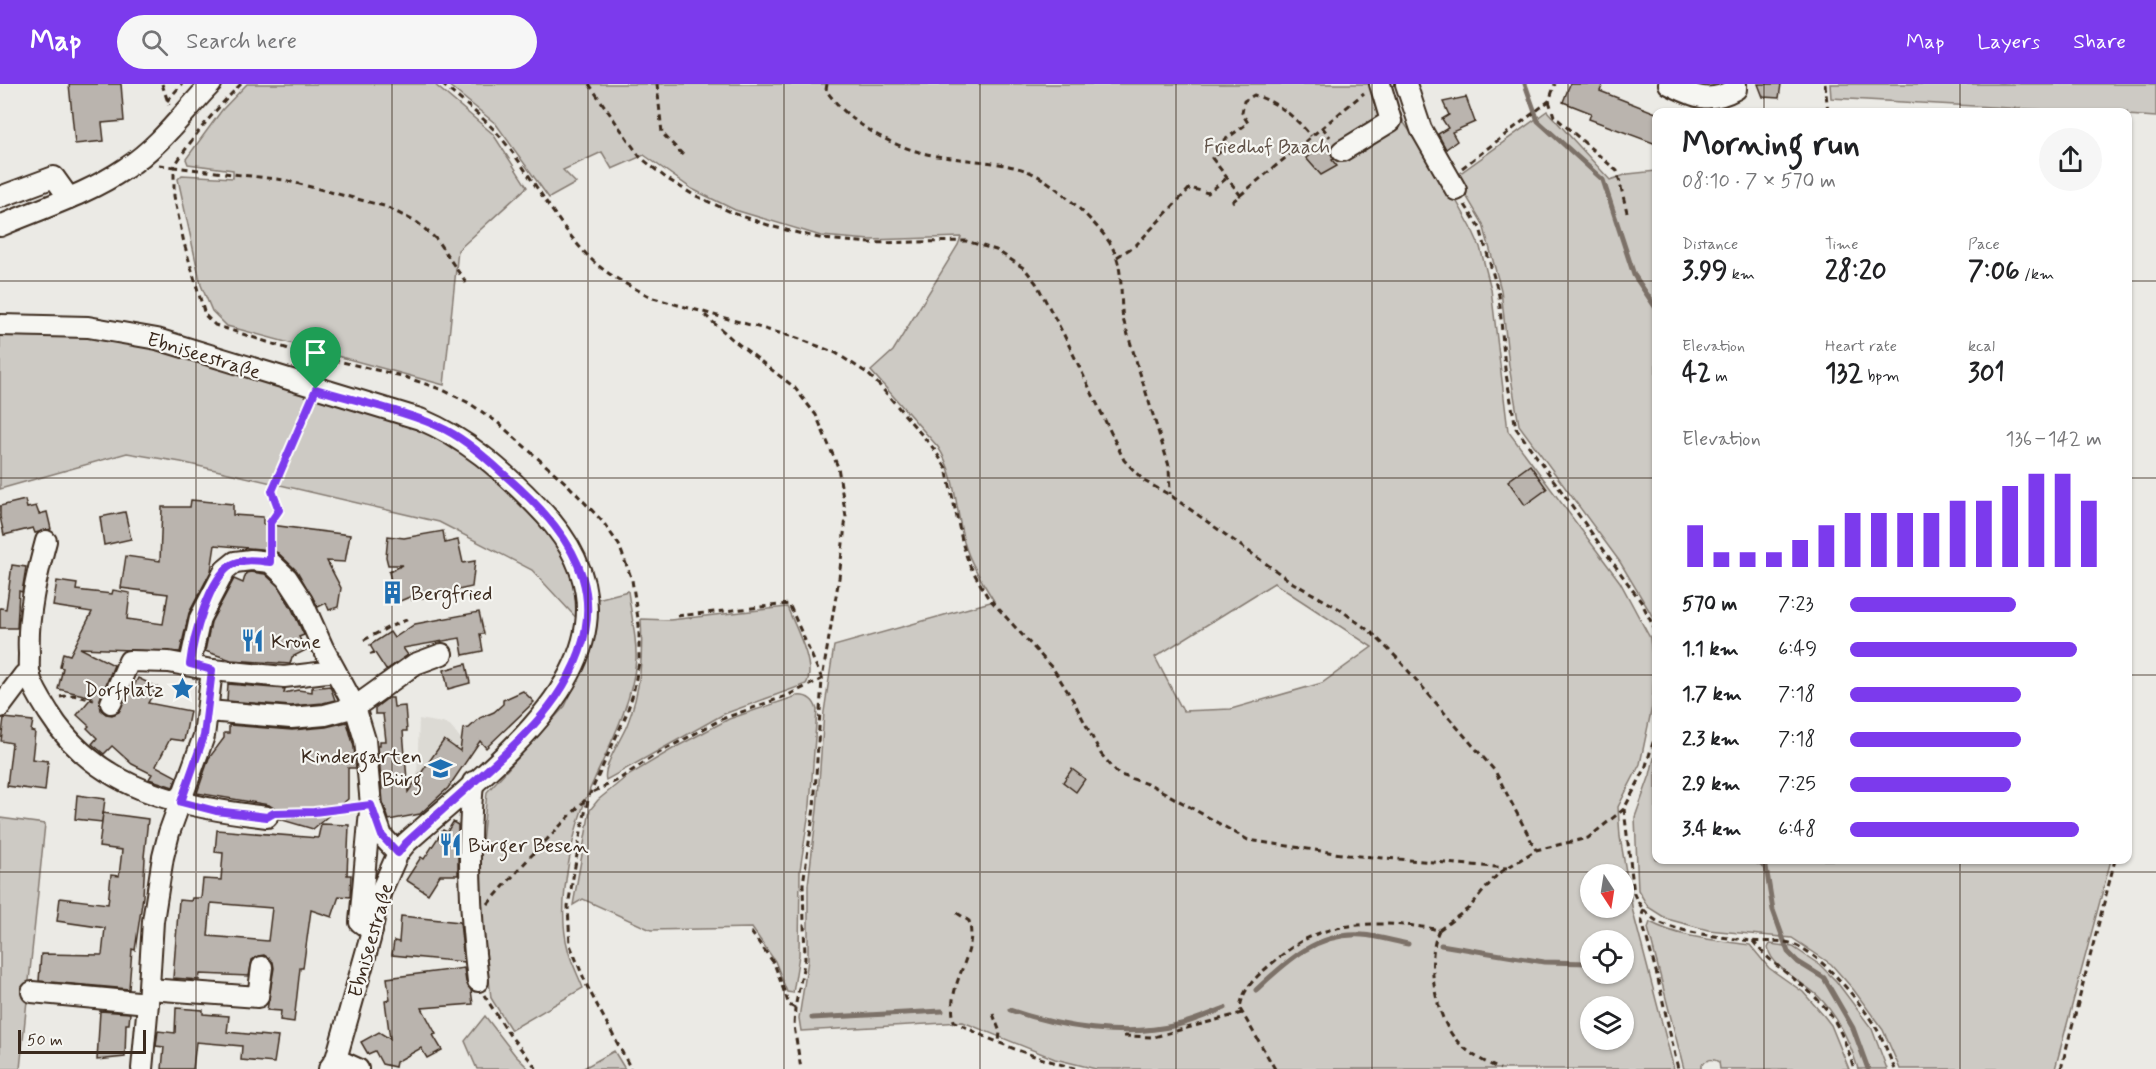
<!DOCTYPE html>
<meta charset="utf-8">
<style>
body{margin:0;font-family:Mynerve,sans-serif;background:#f6f6f6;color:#202124;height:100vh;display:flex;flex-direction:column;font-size:22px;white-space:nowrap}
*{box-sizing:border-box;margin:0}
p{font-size:20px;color:#757577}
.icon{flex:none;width:33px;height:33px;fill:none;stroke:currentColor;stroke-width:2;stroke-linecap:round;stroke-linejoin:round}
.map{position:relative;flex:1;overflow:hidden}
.drawer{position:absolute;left:1652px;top:24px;width:480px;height:756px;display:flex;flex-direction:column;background:#fff;border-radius:12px;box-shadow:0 2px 4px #0004}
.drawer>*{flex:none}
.needle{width:39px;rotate:168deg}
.controls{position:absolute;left:1580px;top:780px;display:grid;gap:12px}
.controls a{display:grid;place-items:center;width:54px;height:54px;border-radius:50%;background:#fff;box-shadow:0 2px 4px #0004;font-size:30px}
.scale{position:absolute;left:18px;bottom:15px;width:128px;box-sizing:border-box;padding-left:6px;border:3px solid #3b2a1e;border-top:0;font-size:16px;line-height:21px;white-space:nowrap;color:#3b2a1e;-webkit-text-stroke:4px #f6f6f2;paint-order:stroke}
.pin{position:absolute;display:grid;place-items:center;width:51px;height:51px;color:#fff;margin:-62px -26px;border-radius:50% 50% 50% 0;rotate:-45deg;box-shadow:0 0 6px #0007}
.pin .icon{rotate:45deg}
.round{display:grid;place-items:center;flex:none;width:63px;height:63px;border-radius:32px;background:#f6f6f6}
.head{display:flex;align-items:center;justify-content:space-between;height:102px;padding:0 30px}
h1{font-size:33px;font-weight:800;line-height:45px}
.stats{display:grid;grid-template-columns:repeat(3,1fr);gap:9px;height:102px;padding:6px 30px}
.stats div{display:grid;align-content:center}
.stats b{font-size:26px;font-weight:800}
.stats small{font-size:16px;font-weight:400}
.stats p{font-size:16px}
.chart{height:168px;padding:12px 30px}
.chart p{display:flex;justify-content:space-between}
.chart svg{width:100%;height:108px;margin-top:6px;stroke:#7c3aed;stroke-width:6}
ul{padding:0 30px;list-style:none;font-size:20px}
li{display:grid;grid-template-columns:96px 72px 1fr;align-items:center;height:45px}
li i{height:15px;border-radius:8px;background:#7c3aed}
header{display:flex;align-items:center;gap:36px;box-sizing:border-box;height:84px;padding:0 30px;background:#7c3aed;color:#fff}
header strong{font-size:28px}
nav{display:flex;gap:33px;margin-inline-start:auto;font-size:21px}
.search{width:420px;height:54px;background:#f6f6f6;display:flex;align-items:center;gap:15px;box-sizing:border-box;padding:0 21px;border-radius:33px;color:#757577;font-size:22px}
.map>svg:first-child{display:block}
.built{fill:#dcdad4}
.green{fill:#cdcac4;stroke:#847a71;stroke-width:1.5;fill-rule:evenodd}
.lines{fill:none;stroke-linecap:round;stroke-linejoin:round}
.stream{stroke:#7c7167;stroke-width:5}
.building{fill:#bab4ae;stroke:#3b2a1e;stroke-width:1.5;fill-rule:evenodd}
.minor-casing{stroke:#3b2a1e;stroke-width:24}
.path{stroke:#3b2a1e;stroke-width:3;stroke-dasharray:6 4.5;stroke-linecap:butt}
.minor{stroke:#f6f6f2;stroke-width:20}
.route-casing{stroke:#fff;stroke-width:12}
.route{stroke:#7c3aed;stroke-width:8}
.grid{fill:none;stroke:#3b2a1e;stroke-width:1.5;stroke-opacity:0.55}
.labels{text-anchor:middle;stroke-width:4.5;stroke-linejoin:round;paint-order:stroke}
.park-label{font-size:20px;fill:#605248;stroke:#f6f6f2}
.street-label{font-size:20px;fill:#3b2a1e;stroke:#f6f6f2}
.poi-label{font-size:20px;fill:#3b2a1e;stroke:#f6f6f2;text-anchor:start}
</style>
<header>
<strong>Map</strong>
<div class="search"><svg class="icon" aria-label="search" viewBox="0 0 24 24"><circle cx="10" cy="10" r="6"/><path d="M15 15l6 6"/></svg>Search here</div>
<nav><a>Map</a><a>Layers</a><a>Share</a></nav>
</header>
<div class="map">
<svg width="2156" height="985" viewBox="0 0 2156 985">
<rect width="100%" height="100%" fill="#ebeae5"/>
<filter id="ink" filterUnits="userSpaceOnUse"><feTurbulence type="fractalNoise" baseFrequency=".0167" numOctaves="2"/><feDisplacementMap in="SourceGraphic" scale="12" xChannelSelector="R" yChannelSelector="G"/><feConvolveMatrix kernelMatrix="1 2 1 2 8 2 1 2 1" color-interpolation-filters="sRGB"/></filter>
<g filter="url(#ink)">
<path class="built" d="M419 635 448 640 473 668 438 719 418 704 417 694Z"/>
<g class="green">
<path d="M247 0H434L493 50 527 103 458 166 444 301 227 242 212 227 201 201 178 95 182 91 233 94V86L188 80 186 75 222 26Z"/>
<path d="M447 0H1391L1404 39 1447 100 1471 143 1480 163 1491 205 1508 347 1620 498 1650 554 1654 590 1652 623 1640 680 1618 723 1620 753 1633 828 1674 985H1096L1055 975 963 938 801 947 799 934 808 876V801L817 726 824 628 834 562 994 517C983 499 970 479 964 458 956 427 956 390 938 363L871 287 893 267 958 161 961 153 870 156 821 152 735 126 692 105 644 71 612 85 602 68 563 86 576 99 549 114 496 40ZM1274 499 1372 563 1322 599 1231 625 1183 627 1155 573ZM1590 790H1623V824H1590ZM1590 856H1623V890H1590ZM1590 922H1623V956H1590Z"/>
<path d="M1830 0H2156V33L2127 31V28H2081L1831 14Z"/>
<path d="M1547 27 1610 96 1628 90 1656 87V542L1650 528 1620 478 1519 341 1509 282 1501 206 1483 140 1455 93Z"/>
<path d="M0 247 90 250 181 270 437 350 482 381 553 455 574 496 581 539 532 486 439 438 181 378 127 369 0 405Z"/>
<path d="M628 507C631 530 637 553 636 575 633 617 611 659 594 696 574 738 555 819 568 865 571 878 578 891 583 904L511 946 491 914 482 829 481 769 487 708 565 622 592 565 597 525V515Z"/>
<path d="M787 523C795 542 817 583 806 600L724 630 606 696C602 683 622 654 627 641 641 606 643 572 641 535L670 536Z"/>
<path d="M797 612C807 611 814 616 817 626L810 721 800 786 799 871 793 909 787 908 775 877 752 844 651 846 583 815 573 821 590 726 598 716 626 693 676 663 729 635Z"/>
<path d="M1656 666V776H2111L2055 985H1900L1883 946 1853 905 1831 880 1792 854 1708 846 1667 835 1648 823 1638 806 1635 733 1650 691Z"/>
<path d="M0 734 45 740 20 985H0Z"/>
<path d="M1650 838C1680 854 1716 856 1750 861L1769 884 1803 908 1824 932 1831 941 1849 985H1720L1719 978C1711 973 1708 976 1701 981V985H1684L1648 844Z"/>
<path d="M1770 860 1793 863 1820 881 1836 897 1872 945 1887 985H1858C1850 958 1838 932 1818 912 1804 899 1771 883 1768 864Z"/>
<path d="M485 932 515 971 529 985H477L465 957Z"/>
<path d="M614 967 625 985H582Z"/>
</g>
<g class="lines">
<g class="stream">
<path d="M1525 0 1538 37 1603 96 1634 191 1656 224"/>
<path d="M1754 776 1766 783 1773 826 1788 868 1798 878 1824 894 1853 944 1868 985"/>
<path d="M1441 861 1544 878 1590 879"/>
<path d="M1256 906C1286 878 1317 848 1362 851 1377 852 1393 857 1408 860"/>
<path d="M1010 926C1059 943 1126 954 1177 941 1194 937 1209 930 1225 924"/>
<path d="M812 934 942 927"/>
</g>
</g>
<g class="building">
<path d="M69 0H121L124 37 102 39 104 57 75 60Z"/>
<path d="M1570 0H1603L1600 7 1656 29V60L1589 35 1591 29 1563 18Z"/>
<path d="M1758 0H1781L1779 14 1763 13Z"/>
<path d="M1466 13 1475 38 1452 48 1457 57 1446 65 1438 50 1448 44 1442 35 1449 31 1443 18Z"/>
<path d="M1325 59 1330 65 1334 75 1332 76 1337 82 1321 91 1306 74Z"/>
<path d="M1530 381 1547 405 1525 421 1508 397Z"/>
<path d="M25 416 27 424 36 422 39 430 47 428 51 445 35 449 33 444 4 451 0 433V422Z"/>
<path d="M191 416 233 420V431L263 433V440L350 451 345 478 327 477 341 504 338 523 329 526 326 519 318 523 297 487 278 469 271 466 215 461 211 487 189 529 180 568 80 564 114 581 100 615 101 626 106 630 112 631 119 628 132 599 135 600 138 594 157 603 148 619 190 627 184 657 170 655 156 682 177 693 173 703 149 695 152 690 132 680 112 662 104 670 92 660 97 654 87 644 89 642 77 631 92 613 58 605 63 584 60 583 63 569 70 571 92 528 53 522 57 497 77 500 76 506 112 510 113 506 130 509 127 535 163 540 168 510 121 504 126 472 160 477 162 423H190Z"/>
<path d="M125 428 131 455 104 461 100 433Z"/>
<path d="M443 447 445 459 458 456 463 479 475 477 472 503 412 516V512L393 520 387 518 383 510 384 504 391 497 389 488 403 481H388L386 473 388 452 404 454Z"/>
<path d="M12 481 26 483 22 508 19 507 17 544H0V524L6 525Z"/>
<path d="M251 488 265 490 278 502 291 523 304 551 299 553 306 566 292 573 290 580 231 576 205 567 211 538 234 495 243 499 246 489Z"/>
<path d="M479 528 484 550H480L483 567 463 571 460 554 403 564 408 571 386 586 375 569 370 570 374 568 370 561 390 548 394 554 415 540Z"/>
<path d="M466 580 470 599 448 605 444 586Z"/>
<path d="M228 600 285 605 284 609 298 606 312 608V604L330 602 335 616 323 619 291 622 227 617Z"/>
<path d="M523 607 534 618 486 664 480 657 448 704 420 730 389 736 383 718 378 662H380V657H386L383 630H375V624L388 614H393L394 623 405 622 407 647H403L408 708 444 656 460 667 463 645 469 644 480 634 494 628 503 620V616Z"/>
<path d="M4 634 33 637 31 647 35 648 32 675 48 677 45 707 7 702 12 659 1 657Z"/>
<path d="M347 638 354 663 356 684H348V715L313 745 279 735 278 728 269 721 197 709 209 674 224 654V649H229V641L292 646 326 643Z"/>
<path d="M1072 685 1085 695 1076 708 1063 698Z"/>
<path d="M77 711 105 715 102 738 75 735Z"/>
<path d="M103 729 148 735 144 773 145 774 143 812 135 866 132 865 129 905 39 897 41 870 102 871 105 844 57 837 60 814 108 820 111 791 119 792 122 766 99 763Z"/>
<path d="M453 738 458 741V791H440L428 810 406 796 421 773 424 775 443 746 447 748Z"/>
<path d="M321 740 349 741 347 791H351L350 813 339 812 332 833 311 826 303 884H300L294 938 280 936 281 927 267 926 274 884 273 878 264 871 258 872 252 876 249 892 200 890 199 896 173 894 179 816 191 817 192 814H201L203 795 221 796 223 769 215 768 217 746 318 754ZM211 819 272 824 268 857 208 852Z"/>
<path d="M401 832 460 838 464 878 392 871 394 857 399 858Z"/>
<path d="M464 884 466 898 471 906 473 920 422 924 436 950 433 951 442 966 427 974 421 964 396 978 395 983 382 980 375 967 368 970 361 958 379 948 390 955 385 917 390 916 387 894Z"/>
<path d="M176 924 203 926V930L229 932 227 948 278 953 274 979 241 976 242 962 196 958 193 985H162L164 963 156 962 158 947 175 949Z"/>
<path d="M100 927 130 929 129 940H126L125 973 97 976Z"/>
</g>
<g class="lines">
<defs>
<g id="minor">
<path d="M1406 0 1421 45 1456 106"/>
<path d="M1669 0C1694 13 1709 20 1736 5V0"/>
<path d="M1342 67 1391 37 1380 0"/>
<path d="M0 113 54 93 69 114"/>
<path d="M0 142C42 124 88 110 126 84 160 62 183 29 211 0"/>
<path d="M0 241 88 243 157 255 420 335C467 355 500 384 536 421 672 557 504 671 406 759L398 769 378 814 370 855 336 975 329 985"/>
<path d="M46 457C36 494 27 531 29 570 29 577 28 586 30 593 34 606 42 618 49 629 97 706 182 723 267 733"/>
<path d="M190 580 200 534 225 486 235 478 251 476 270 478 287 494 302 517 323 564 355 623 365 656 371 721 382 752 398 769"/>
<path d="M111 619 129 577 169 578 212 586 284 593 335 587"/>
<path d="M0 623 24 591H30"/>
<path d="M208 627 291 634 325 631 355 623 415 580 442 570"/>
<path d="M473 698C467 765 470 831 478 897"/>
<path d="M370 727 360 838 372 847"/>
<path d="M149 905 258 913 262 883"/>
<path d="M32 908 148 919"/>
<path d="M336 975 358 985"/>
<path d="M142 985 148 919 153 837 163 773 169 749 204 652 212 586"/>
</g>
</defs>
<use href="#minor" class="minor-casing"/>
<g class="path">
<path d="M162 0 169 21"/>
<path d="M241 0C215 26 193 52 174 83L284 96 384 122 418 139 436 155 466 199"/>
<path d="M442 0C460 16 481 31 497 49 531 88 554 138 591 175 608 192 632 203 653 214L797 254 836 269 867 289 880 302 934 365 946 384 963 461 969 480 987 512 1054 586 1073 616 1101 670 1118 690 1153 702 1248 756 1348 771 1507 784"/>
<path d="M589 0 640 73 666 94 692 110 733 129 774 143 823 155 871 159 966 157 996 166 1025 185 1036 199 1064 251 1124 376 1144 397 1170 411 1293 499 1338 524 1372 549 1398 575 1495 687 1536 766"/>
<path d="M657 0 662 49 684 72"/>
<path d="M827 0 826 6C850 41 895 65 937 72 967 77 999 77 1027 87 1050 96 1069 115 1086 131 1099 145 1112 157 1117 175 1123 194 1120 215 1123 235L1169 382 1170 410"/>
<path d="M1825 0 1828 28"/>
<path d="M167 17 182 0"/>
<path d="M1549 17 1554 32 1617 87 1627 128"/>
<path d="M1322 43 1330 53"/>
<path d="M159 81 174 83V112L184 159 205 231 215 241 295 267 402 292 443 306 469 319 497 338 568 401 603 438 619 461 632 496 639 541V578L633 610 626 631 589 712 582 742 568 822 570 861 587 902 631 985"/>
<path d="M1462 84 1549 17 1555 0"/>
<path d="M1241 112 1212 74 1223 66 1219 60 1248 39 1242 29 1244 17 1254 11C1279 19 1295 33 1311 52"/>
<path d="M1232 118 1364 9"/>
<path d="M1465 121 1480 144 1499 211 1505 285 1516 344 1642 519 1654 544 1656 553"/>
<path d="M1117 173 1136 161 1190 104 1208 109 1228 93"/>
<path d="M327 289 331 275"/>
<path d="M270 462V439L279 426 271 407 310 318"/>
<path d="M677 532 789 520 822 595 814 724 803 800 805 875 795 924 794 942 801 985"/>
<path d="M364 556 389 543 409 535"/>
<path d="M60 613 73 611 94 616"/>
<path d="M593 708 618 696 655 671 722 635 786 612 822 595 839 494 846 433 838 383 816 331 794 303 732 255 705 231"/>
<path d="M1624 725 1634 810C1638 819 1645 829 1654 835 1671 848 1728 854 1752 857 1765 859 1780 855 1793 860 1823 871 1862 920 1878 947 1885 959 1889 973 1895 985"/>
<path d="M282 729 314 728 354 723"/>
<path d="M488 820 530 773 588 713"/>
<path d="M1644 825 1641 834 1657 891 1678 985"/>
<path d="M957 829 969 837C979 871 945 899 954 937 992 958 1035 974 1078 985"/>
<path d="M1439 846C1425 876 1435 933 1457 957 1469 970 1484 978 1500 985"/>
<path d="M751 848 774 879 789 921 795 924"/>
<path d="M1753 857C1771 881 1798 895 1818 916 1837 934 1847 961 1854 985"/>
<path d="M484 911 509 950 537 985"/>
<path d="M993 930 1000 948 999 958"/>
<path d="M1124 952 1154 953 1242 929"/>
<path d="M1275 985 1240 925C1242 905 1256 893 1270 881 1283 870 1297 858 1312 852 1348 836 1401 838 1439 846L1469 824 1497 791 1507 784 1536 766 1588 754 1624 725 1645 685 1656 649"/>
<path d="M2061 985 2115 776"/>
</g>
<use href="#minor" class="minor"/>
</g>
</g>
<g class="lines" filter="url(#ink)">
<defs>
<path id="route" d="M316 305C356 317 410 328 446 346 469 358 488 376 507 393 581 458 618 522 556 613 536 642 510 665 484 689 458 712 432 735 406 759L398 769 382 752 371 721 314 728 274 729 267 733 216 727 181 718 204 652 212 586 190 580C193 554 209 493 233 480 244 474 259 477 270 478V439L279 426 272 407Z"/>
</defs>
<use href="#route" class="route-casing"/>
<use href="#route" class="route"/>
</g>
<path class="grid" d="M196 0V985M392 0V985M588 0V985M784 0V985M980 0V985M1176 0V985M1372 0V985M1568 0V985M1764 0V28M1960 0V28M0 197H1656M2127 197H2156M0 394H1656M2127 394H2156M0 591H1656M2127 591H2156M1764 776V985M1960 776V985M0 788H2156"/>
<defs>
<symbol id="building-bare" viewBox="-9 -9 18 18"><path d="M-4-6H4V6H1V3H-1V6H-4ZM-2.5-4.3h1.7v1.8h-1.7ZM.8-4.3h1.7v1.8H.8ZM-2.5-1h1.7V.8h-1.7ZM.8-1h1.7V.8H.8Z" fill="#1f6fb2" stroke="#f6f6f2" stroke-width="2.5" paint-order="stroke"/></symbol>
<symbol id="restaurant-bare" viewBox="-9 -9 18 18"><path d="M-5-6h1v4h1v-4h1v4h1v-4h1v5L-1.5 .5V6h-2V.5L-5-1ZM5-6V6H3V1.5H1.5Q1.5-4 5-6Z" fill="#1f6fb2" stroke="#f6f6f2" stroke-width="2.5" paint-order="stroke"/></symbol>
<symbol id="sight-bare" viewBox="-9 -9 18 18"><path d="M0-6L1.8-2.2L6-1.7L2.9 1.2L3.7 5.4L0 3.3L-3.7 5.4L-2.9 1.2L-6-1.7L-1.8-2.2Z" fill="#1f6fb2" stroke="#f6f6f2" stroke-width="2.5" paint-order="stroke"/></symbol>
<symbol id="school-bare" viewBox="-9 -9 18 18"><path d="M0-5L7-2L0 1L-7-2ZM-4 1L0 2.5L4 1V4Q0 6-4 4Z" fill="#1f6fb2" stroke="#f6f6f2" stroke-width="2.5" paint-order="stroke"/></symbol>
</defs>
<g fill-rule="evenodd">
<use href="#building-bare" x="376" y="492" width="33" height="33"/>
<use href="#restaurant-bare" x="236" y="540" width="33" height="33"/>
<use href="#sight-bare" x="166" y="588" width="33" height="33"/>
<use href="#school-bare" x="424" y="668" width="33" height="33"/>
<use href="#restaurant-bare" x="434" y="744" width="33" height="33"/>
</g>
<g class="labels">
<g class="park-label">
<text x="1267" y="69">Friedhof Baach</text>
</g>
<g class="street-label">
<text transform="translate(204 271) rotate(17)" y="7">Ebniseestraße</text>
<text transform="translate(370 856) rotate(-74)" y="7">Ebniseestraße</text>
</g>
<g class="poi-label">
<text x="411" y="516">Bergfried</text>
<text x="271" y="564">Krone</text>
<text x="164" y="612" text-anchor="end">Dorfplatz</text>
<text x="422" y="679" text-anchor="end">Kindergarten<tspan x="422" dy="23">Bürg</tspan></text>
<text x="468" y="768">Bürger Besen</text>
</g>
</g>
</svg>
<div class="controls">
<a><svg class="needle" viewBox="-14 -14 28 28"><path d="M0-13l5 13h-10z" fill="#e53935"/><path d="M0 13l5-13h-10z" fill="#757577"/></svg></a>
<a><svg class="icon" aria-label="locate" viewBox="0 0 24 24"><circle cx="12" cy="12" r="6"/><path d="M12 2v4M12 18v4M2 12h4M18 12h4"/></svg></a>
<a><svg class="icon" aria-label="layers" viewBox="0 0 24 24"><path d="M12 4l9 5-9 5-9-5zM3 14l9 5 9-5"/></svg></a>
</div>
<div class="scale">50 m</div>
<div class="pin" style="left:316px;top:305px;background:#1e9e55"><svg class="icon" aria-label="arrive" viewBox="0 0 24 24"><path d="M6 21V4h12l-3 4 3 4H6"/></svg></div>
<section class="drawer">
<div class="head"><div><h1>Morning run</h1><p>08:10 · 7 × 570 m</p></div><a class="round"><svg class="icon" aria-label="share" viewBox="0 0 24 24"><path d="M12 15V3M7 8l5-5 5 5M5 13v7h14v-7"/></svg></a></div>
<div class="stats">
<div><p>Distance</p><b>3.99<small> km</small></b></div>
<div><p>Time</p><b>28:20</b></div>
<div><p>Pace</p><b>7:06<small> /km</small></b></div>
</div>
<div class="stats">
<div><p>Elevation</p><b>42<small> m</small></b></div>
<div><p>Heart rate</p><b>132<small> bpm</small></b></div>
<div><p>kcal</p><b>301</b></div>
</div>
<div class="chart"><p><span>Elevation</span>136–142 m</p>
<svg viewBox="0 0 160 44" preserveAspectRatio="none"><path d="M5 44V27M15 44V38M25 44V38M35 44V38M45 44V33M55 44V27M65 44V22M75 44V22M85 44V22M95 44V22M105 44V17M115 44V17M125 44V11M135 44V6M145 44V6M155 44V17"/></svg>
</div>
<ul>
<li><b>570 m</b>7:23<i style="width:66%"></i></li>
<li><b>1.1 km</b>6:49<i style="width:90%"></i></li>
<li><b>1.7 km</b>7:18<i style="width:68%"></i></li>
<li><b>2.3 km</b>7:18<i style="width:68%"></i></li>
<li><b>2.9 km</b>7:25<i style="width:64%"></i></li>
<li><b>3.4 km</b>6:48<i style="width:91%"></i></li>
</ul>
</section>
</div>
